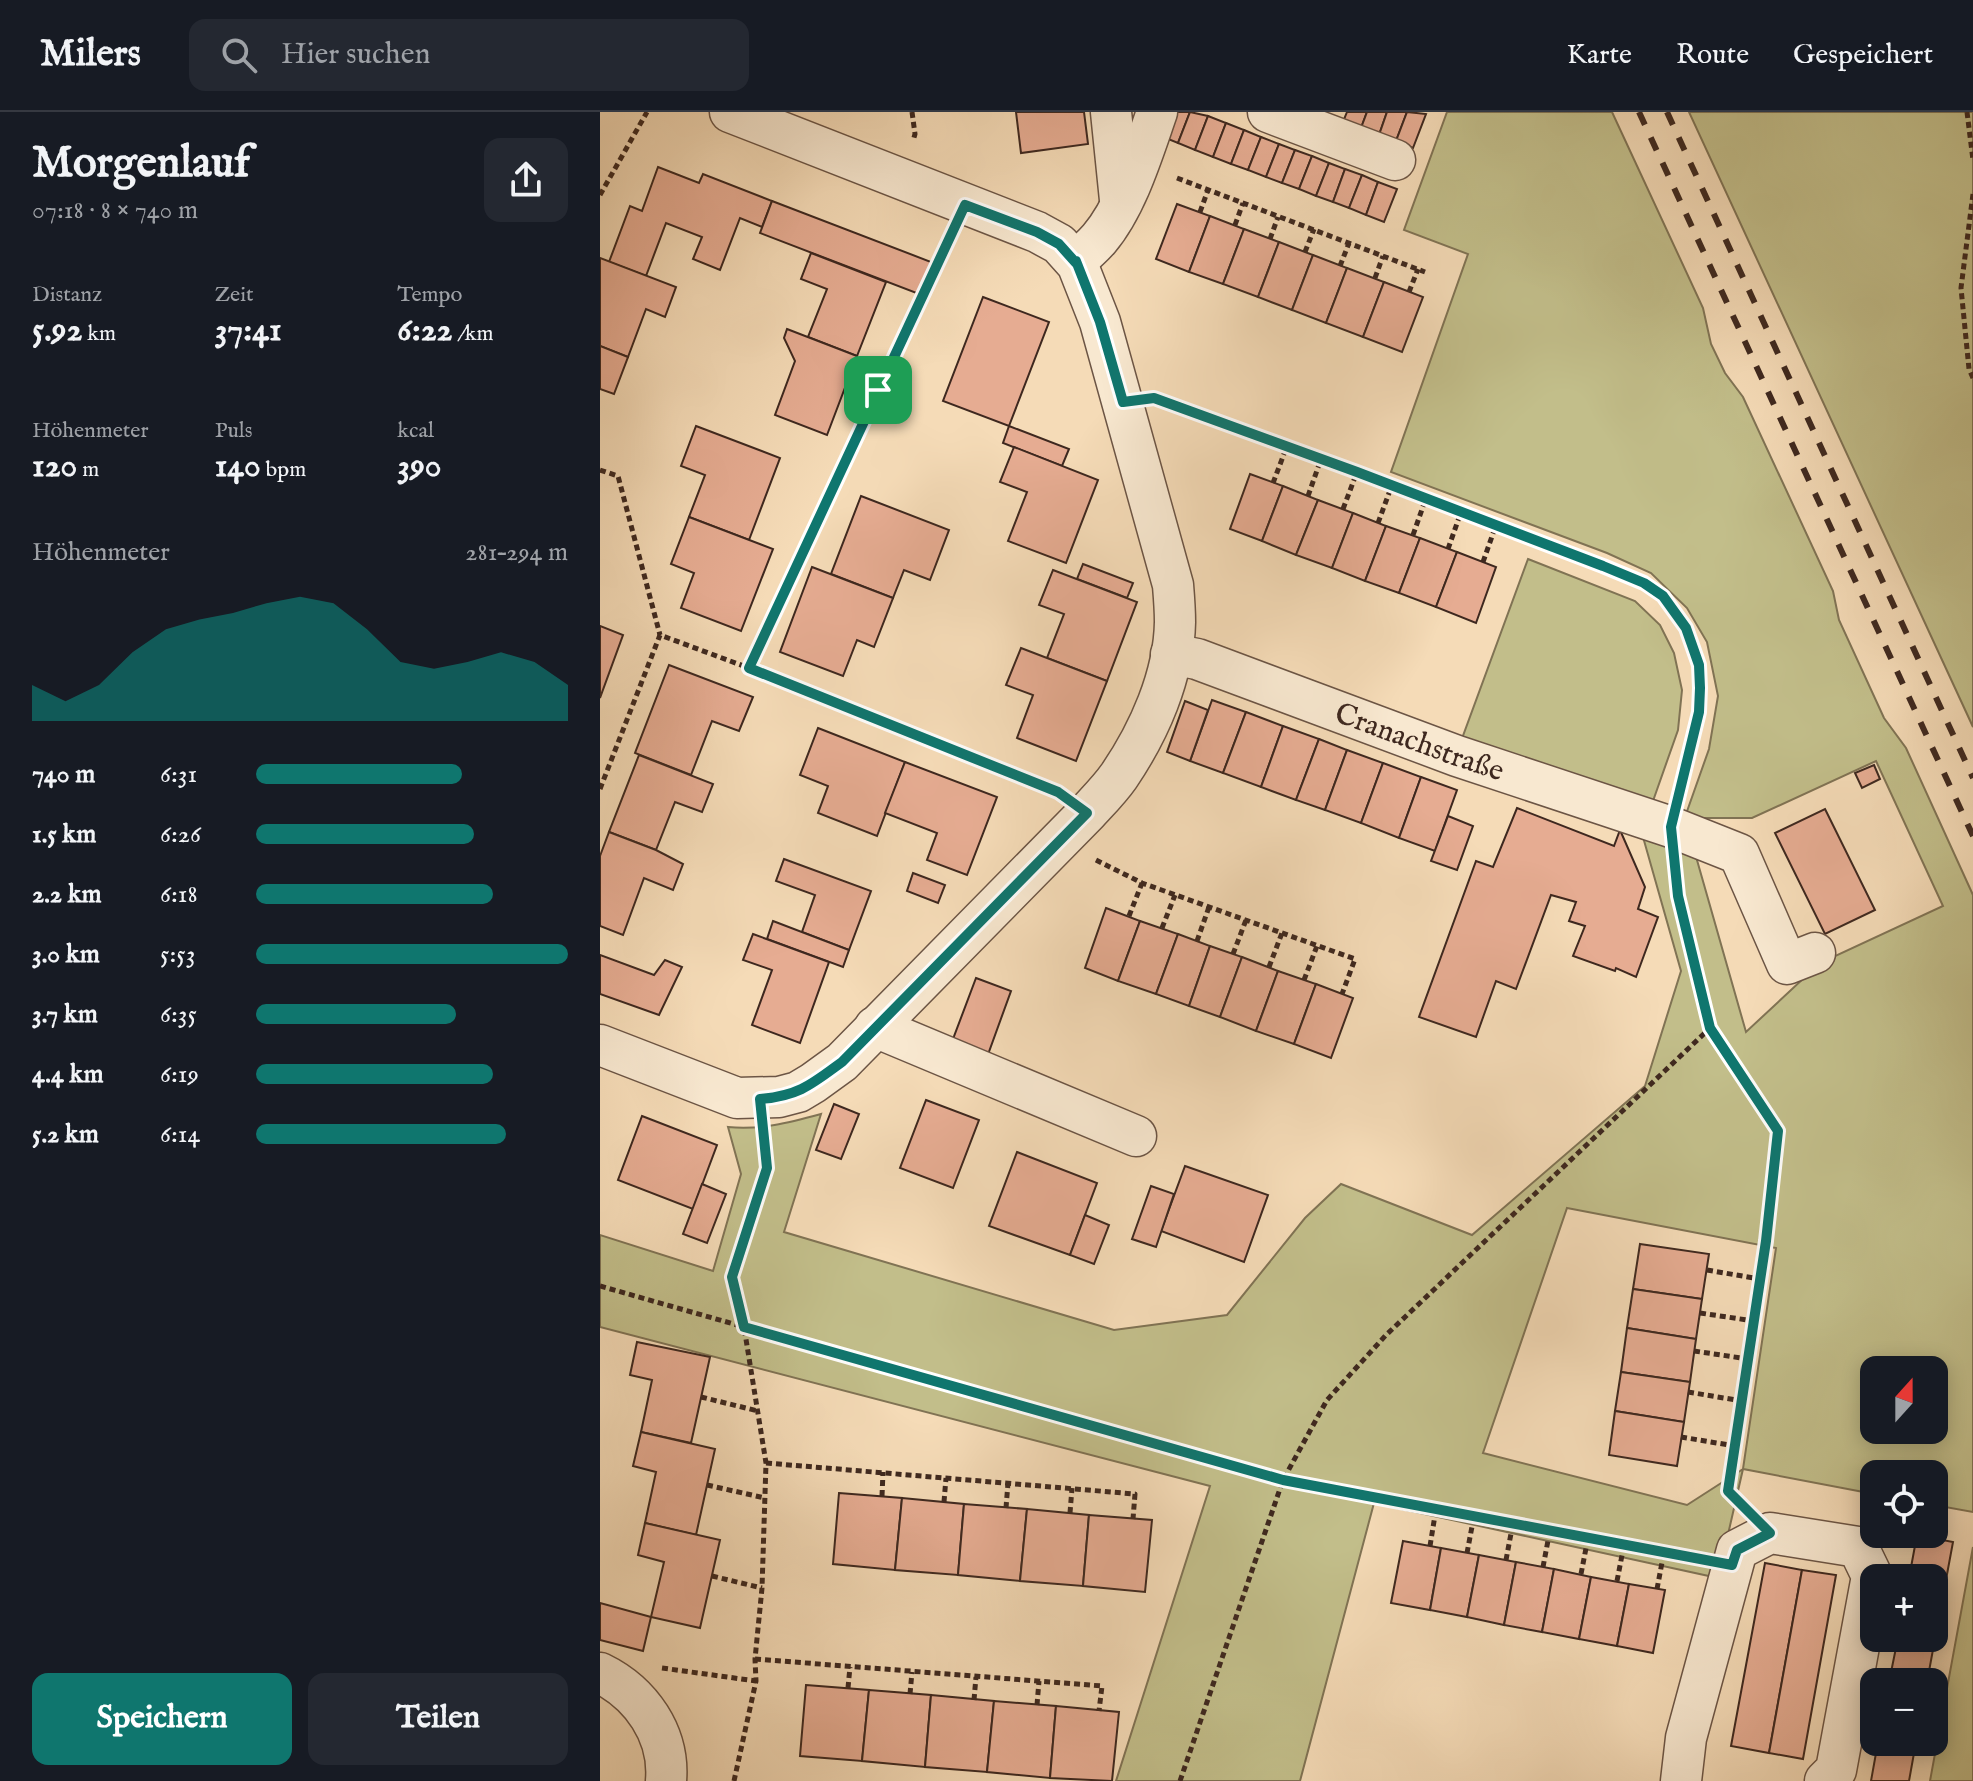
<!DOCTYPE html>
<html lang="de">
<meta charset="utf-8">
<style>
body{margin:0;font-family:"IM FELL English",serif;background:#242831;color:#f1f3f6;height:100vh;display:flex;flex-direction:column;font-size:30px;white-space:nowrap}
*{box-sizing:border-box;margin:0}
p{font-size:26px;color:#9ea1a6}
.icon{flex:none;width:44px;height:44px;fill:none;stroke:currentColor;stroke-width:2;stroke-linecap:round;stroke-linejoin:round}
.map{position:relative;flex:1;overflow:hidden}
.details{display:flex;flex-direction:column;background:#171b24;width:600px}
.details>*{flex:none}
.needle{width:52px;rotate:21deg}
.tools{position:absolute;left:1260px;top:1244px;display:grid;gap:16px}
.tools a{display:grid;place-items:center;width:88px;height:88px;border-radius:16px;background:#171b24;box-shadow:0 4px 20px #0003;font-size:40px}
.pin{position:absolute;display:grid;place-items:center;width:68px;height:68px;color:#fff;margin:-34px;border-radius:16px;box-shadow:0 4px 12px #0006}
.round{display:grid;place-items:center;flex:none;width:84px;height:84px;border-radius:16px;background:#242831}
.headline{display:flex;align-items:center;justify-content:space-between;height:136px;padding:0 32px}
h1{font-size:44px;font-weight:700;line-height:60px}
.metrics{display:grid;grid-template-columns:repeat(3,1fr);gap:12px;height:136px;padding:8px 32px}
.metrics div{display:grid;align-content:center}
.metrics b{font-size:34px;font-weight:700}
.metrics small{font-size:22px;font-weight:400}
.metrics p{font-size:22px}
.chart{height:224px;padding:16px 32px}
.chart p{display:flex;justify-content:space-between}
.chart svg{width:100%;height:144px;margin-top:8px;fill:#0f766e;opacity:.7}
.cta{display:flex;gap:16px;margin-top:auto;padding:16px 32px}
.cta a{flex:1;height:92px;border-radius:16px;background:#0f766e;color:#fff;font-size:32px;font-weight:700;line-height:92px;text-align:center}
.cta a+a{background:#242831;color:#f1f3f6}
ul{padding:0 32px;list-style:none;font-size:26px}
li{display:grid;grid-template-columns:128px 96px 1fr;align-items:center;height:60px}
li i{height:20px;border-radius:10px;background:#0f766e}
header{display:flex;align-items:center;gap:48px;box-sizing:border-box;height:112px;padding:0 40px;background:#171b24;border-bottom:2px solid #363941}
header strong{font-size:38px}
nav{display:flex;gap:44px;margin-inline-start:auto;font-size:28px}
.search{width:560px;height:72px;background:#242831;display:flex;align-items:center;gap:20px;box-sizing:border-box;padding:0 28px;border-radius:16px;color:#9ea1a6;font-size:30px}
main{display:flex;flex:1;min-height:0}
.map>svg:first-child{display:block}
.green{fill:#c2be8a;stroke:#807354;stroke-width:2;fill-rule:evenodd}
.building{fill:#e6ac92;stroke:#3e281f;stroke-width:2}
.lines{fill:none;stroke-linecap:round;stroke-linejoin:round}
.minor-casing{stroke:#6c5545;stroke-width:43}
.path{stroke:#3e281f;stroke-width:5;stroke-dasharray:6 4;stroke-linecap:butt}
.minor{stroke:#f8e8d0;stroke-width:40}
.rail{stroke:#3e281f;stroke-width:6;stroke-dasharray:14 14;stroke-linecap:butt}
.route-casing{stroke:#fff;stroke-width:16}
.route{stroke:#0f766e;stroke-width:10}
.labels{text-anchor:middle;stroke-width:6;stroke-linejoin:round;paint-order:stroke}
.street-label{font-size:30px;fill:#3e281f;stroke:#f8e8d0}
</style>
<header>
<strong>Milers</strong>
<div class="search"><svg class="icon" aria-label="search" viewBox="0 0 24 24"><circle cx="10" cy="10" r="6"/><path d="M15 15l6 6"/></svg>Hier suchen</div>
<nav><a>Karte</a><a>Route</a><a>Gespeichert</a></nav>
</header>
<main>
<section class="details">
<div class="headline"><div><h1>Morgenlauf</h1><p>07:18 · 8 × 740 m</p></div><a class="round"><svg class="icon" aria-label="share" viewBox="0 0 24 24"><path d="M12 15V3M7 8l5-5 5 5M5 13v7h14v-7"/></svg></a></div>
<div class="metrics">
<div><p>Distanz</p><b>5.92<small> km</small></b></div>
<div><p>Zeit</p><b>37:41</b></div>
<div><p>Tempo</p><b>6:22<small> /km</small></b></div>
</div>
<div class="metrics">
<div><p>Höhenmeter</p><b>120<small> m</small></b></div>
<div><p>Puls</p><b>140<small> bpm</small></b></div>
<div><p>kcal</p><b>390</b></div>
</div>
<div class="chart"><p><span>Höhenmeter</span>281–294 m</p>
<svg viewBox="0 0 160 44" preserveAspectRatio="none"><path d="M0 44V33L10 38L20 33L30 23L40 16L50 13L60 11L70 8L80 6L90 8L100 16L110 26L120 28L130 26L140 23L150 26L160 33V44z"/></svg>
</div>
<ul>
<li><b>740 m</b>6:31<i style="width:66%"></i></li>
<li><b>1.5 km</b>6:26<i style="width:70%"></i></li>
<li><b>2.2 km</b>6:18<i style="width:76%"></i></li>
<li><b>3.0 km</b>5:53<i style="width:100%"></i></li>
<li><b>3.7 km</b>6:35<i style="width:64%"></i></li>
<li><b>4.4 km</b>6:19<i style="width:76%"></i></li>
<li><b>5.2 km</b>6:14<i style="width:80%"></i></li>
</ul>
<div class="cta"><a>Speichern</a><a>Teilen</a></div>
</section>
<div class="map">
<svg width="1373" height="1669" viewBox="0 0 1373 1669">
<rect width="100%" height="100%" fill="#f5dbb7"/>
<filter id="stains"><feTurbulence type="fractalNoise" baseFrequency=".0025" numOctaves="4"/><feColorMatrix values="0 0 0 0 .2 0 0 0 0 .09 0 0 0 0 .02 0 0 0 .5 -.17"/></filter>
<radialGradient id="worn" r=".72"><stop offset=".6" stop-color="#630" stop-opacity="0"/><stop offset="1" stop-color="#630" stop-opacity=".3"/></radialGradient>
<g class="green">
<path d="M847 0H1012L1103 196 1111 232 1125 261 1143 285 1233 479 1239 508 1284 606 1306 636 1373 783V1400L1334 1393V1362H1274V1382L1143 1357 1118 1466 774 1391 700 1669H516L610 1374 0 1215V1123L113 1159 141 1062 128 1015C161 1018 188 1011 221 1002L184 1120 514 1218 627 1203 705 1106 741 1072 872 1123 1045 974 1081 859 1041 718 1085 705 1109 637 1118 584 1107 530 1087 496 1051 461 1007 441 791 360 868 142 804 118ZM1276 649 1343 794 1220 851 1146 920 1085 706H1152ZM967 1096 1176 1136 1143 1357 1087 1393 883 1341ZM1274 1258H1334V1318H1274Z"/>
<path d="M1089 0H1373V615Z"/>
<path d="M928 447 1035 489 1060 513 1074 541 1082 578 1078 618 1047 706 860 632Z"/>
<path d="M1373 1435V1669H1330Z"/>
</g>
<g class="building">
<path d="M416 0H484L488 32 421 41Z"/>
<path d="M572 0H590L578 31 563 25Z"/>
<path d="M590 0 608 4 595 38 578 31Z"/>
<path d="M747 0H767L761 16 743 10Z"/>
<path d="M767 0H787L779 23 761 16Z"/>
<path d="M787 0H807L796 29 779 23Z"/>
<path d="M807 0 826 2 813 36 796 29Z"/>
<path d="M608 4 626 11 613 45 595 38Z"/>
<path d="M626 11 644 18 631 52 613 45Z"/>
<path d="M644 18 661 25 648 58 631 52Z"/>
<path d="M661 25 679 32 666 65 648 58Z"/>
<path d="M679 32 695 38 682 71 666 65Z"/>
<path d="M695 38 712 44 699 77 682 71Z"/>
<path d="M712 44 729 51 716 84 699 77Z"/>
<path d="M729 51 745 57 733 90 716 84Z"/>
<path d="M58 55 99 71 103 62 172 89 162 115 140 106 120 158 93 147 102 125 66 111 46 164 9 150 30 94 42 99Z"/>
<path d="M745 57 762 63 749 96 733 90Z"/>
<path d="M762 63 778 70 766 103 749 96Z"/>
<path d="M778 70 797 77 784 110 766 103Z"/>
<path d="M172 89 331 150 319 182 160 121Z"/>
<path d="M577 92 610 104 589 160 556 147Z"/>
<path d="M610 104 644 117 623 172 589 160Z"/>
<path d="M644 117 679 130 658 185 623 172Z"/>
<path d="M679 130 713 143 692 198 658 185Z"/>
<path d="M211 141 286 170 257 244 208 225 227 177 201 167Z"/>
<path d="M713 143 747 156 726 211 692 198Z"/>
<path d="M0 146 76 175 65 205 46 197 28 245 0 234Z"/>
<path d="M747 156 784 170 763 225 726 211Z"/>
<path d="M784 170 823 185 802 240 763 225Z"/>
<path d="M383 185 449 210 409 314 343 289Z"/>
<path d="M187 217 257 244 227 323 175 303 195 249 184 226Z"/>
<path d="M0 234 28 245 14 282 0 277Z"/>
<path d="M96 314 180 346 149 428 89 405 105 363 81 354Z"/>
<path d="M409 314 469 337 462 354 403 331Z"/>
<path d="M414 335 498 368 466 451 408 429 427 380 400 370Z"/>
<path d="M650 362 683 374 662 429 630 417Z"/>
<path d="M683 374 718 388 696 443 662 429Z"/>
<path d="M261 384 349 418 330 468 304 458 293 486 231 462Z"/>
<path d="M718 388 753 401 732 456 696 443Z"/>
<path d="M753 401 786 414 765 469 732 456Z"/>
<path d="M89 405 173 437 141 519 81 496 94 461 71 452Z"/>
<path d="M786 414 820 426 799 481 765 469Z"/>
<path d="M820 426 857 440 836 495 799 481Z"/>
<path d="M857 440 896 455 876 511 836 495Z"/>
<path d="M483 452 533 471 527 486 477 467Z"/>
<path d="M212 455 293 486 274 535 257 528 243 564 180 540Z"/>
<path d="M453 458 537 490 507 569 447 546 464 502 439 493Z"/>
<path d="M0 514 23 523 0 586Z"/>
<path d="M421 536 507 569 476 649 417 626 433 583 406 573Z"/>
<path d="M69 553 153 585 139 619 112 609 91 663 35 641Z"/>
<path d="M612 588 646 600 623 661 590 649Z"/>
<path d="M585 589 608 598 590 649 567 640Z"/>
<path d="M646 600 683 614 661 675 623 661Z"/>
<path d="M683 614 719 627 696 688 661 675Z"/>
<path d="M218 616 305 650 277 724 218 701 228 674 200 663Z"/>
<path d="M719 627 747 638 725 698 696 688Z"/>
<path d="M747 638 783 651 761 711 725 698Z"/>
<path d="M39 643 113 672 102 700 75 690 56 738 9 720Z"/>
<path d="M305 650 397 685 367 763 327 748 337 721 285 701Z"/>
<path d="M783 651 821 665 799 726 761 711Z"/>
<path d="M1274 653 1280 667 1262 676 1255 661Z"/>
<path d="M821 665 857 678 835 739 799 726Z"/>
<path d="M917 696 1014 734 1020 718 1045 775 1038 797 1058 805 1036 865 1016 856 1015 859 973 844 985 814 969 809 976 790 951 783 916 877 896 869 876 925 819 905 876 749 893 755Z"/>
<path d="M1225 697 1275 798 1225 822 1175 721Z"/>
<path d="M848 704 873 714 857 758 831 749Z"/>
<path d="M9 720 56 738 83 752 73 778 44 766 23 823 0 814V744Z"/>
<path d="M184 747 271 779 249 838 202 820 215 783 176 769Z"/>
<path d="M313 761 345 773 338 791 307 779Z"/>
<path d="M506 796 540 809 518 869 485 856Z"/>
<path d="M173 809 249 838 243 855 167 827Z"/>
<path d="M540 809 578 822 556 882 518 869Z"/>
<path d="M153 822 229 850 200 931 152 913 172 858 143 848Z"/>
<path d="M578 822 610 834 589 894 556 882Z"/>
<path d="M610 834 642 845 620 905 589 894Z"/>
<path d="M0 843 54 863 65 848 82 855 59 903 0 882Z"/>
<path d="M642 845 678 859 656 919 620 905Z"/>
<path d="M678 859 716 872 694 932 656 919Z"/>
<path d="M376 866 411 879 386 948 350 935Z"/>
<path d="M716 872 753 886 731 946 694 932Z"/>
<path d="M326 988 379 1008 353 1076 300 1056Z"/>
<path d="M234 992 259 1002 241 1047 216 1038Z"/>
<path d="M42 1004 117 1033 93 1097 18 1068Z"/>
<path d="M417 1040 497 1071 470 1143 389 1114Z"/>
<path d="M585 1054 668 1083 644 1150 561 1119Z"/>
<path d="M102 1072 126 1082 107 1131 83 1122Z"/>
<path d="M551 1074 574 1082 556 1135 532 1127Z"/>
<path d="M485 1103 509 1113 494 1152 470 1143Z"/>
<path d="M1040 1132 1109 1142 1102 1187 1033 1177Z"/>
<path d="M1033 1177 1102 1187 1096 1227 1027 1216Z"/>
<path d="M1027 1216 1096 1227 1090 1270 1021 1260Z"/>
<path d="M37 1230 110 1245 91 1331 41 1320 52 1268 30 1263Z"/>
<path d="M1021 1260 1090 1270 1084 1310 1015 1299Z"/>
<path d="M1015 1299 1084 1310 1077 1354 1009 1343Z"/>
<path d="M41 1320 115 1337 96 1423 45 1411 56 1360 33 1354Z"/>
<path d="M239 1381 302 1386 295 1458 233 1452Z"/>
<path d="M302 1386 364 1392 358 1463 295 1458Z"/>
<path d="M364 1392 427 1397 420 1469 358 1463Z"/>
<path d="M427 1397 489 1403 483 1474 420 1469Z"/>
<path d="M489 1403 552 1408 545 1480 483 1474Z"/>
<path d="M45 1411 120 1428 100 1516 51 1505 64 1450 38 1443Z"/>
<path d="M1317 1423 1353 1430 1327 1570H1289L1298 1526H1334V1466H1309Z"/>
<path d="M803 1429 841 1436 830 1498 791 1491Z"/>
<path d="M841 1436 879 1443 867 1505 830 1498Z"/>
<path d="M879 1443 916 1450 904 1513 867 1505Z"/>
<path d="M916 1450 954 1457 942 1520 904 1513Z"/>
<path d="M1165 1451 1202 1458 1169 1641 1131 1634Z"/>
<path d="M954 1457 991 1465 979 1527 942 1520Z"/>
<path d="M1202 1458 1236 1463 1203 1647 1169 1641Z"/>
<path d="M991 1465 1029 1472 1017 1534 979 1527Z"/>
<path d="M1029 1472 1065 1478 1053 1541 1017 1534Z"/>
<path d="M0 1491 51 1505 43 1539 0 1528Z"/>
<path d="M206 1573 269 1578 262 1649 200 1644Z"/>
<path d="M269 1578 331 1583 325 1655 262 1649Z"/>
<path d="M331 1583 394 1589 387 1660 325 1655Z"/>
<path d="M394 1589 456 1594 450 1666 387 1660Z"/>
<path d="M456 1594 519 1600 512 1669 450 1666Z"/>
<path d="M1278 1630H1316L1309 1669H1271Z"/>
</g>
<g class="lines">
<defs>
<g id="minor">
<path d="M511 0 520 88"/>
<path d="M668 0 795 48"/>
<path d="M476 149C484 142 492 135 499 127 527 94 543 40 557 0"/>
<path id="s1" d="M571 542 597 547 857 644 1071 715 1139 742 1187 852 1215 841"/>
<path d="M275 915 536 1024"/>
<path d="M0 933 137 986 179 985 198 980 213 971 242 950 487 701C498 689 510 677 519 664 549 620 574 564 575 510 575 498 574 485 573 473L500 210 476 149V151L459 132 437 120 130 0"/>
<path d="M0 1561C41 1581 70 1622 66 1669"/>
<path d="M1081 1669 1086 1626 1137 1438 1170 1421 1258 1435 1272 1464 1236 1658 1225 1669"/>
</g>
</defs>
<use href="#minor" class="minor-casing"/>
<g class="path">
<path d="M312 0 315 22 313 29"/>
<path d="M1367 0 1373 48"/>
<path d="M577 66 825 160"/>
<path d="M1373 82 1361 176 1369 257 1373 266"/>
<path d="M0 83 47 0"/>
<path d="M600 100 608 78"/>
<path d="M635 113 643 91"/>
<path d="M670 127 678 105"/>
<path d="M705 140 714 117"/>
<path d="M740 154 749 131"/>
<path d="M775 166 783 144"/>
<path d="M809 180 818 157"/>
<path d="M563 289 687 334 1003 454C1016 459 1031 464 1043 470 1058 478 1069 491 1078 505 1115 562 1096 617 1081 677"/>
<path d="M0 358 18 364 60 523"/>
<path d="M673 371 687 334"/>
<path d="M708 384 721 347"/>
<path d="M743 397 757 360"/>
<path d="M778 411 792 373"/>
<path d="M813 423 826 386"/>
<path d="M848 437 861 400"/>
<path d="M883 450 896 413"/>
<path d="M149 556 349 126"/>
<path d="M0 677 60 523 149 556 452 677"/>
<path d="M496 748 542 771 755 847 742 882"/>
<path d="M1076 762 1078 784 1110 916 1178 1019 1166 1129 1128 1379 1140 1391"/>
<path d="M529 804 542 771"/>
<path d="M562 816 575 783"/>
<path d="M597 829 609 795"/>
<path d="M633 842 646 808"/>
<path d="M669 855 682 821"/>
<path d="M704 868 717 834"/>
<path d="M1107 1158 1160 1167"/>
<path d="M0 1174 683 1368 1093 1446"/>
<path d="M1100 1201 1154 1209"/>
<path d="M1094 1239 1148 1247"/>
<path d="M1088 1280 1142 1289"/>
<path d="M101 1285 158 1299"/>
<path d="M1081 1325 1135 1334"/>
<path d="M166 1351 535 1382 533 1407"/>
<path d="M107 1373 165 1386"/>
<path d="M282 1384 283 1360"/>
<path d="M344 1390 346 1366"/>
<path d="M406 1396 408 1371"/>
<path d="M470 1401 472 1376"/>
<path d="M830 1434 836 1397"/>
<path d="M867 1441 874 1404"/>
<path d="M906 1448 913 1411"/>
<path d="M943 1455 950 1418"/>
<path d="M981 1462 988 1426"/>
<path d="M112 1464 162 1476"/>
<path d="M1017 1469 1024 1433"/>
<path d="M1057 1477 1064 1440"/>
<path d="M155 1547 502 1574 499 1599"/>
<path d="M62 1556 156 1569"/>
<path d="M248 1576 250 1555"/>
<path d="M310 1582 312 1560"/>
<path d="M374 1588 376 1565"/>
<path d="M437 1593 439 1569"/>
<path d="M134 1669 156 1569 155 1547 162 1476 166 1351 144 1215 132 1165 167 1056 164 1023"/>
<path d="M580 1669 683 1368 727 1288 786 1223 1110 916"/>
</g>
<use href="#minor" class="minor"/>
<g class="rail">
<path d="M1039 0 1373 724"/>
<path d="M1067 0 1373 666"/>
</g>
</g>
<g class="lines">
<defs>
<path id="route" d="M365 93 437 120 459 132 476 151V149L500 210 523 290 554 286 757 360 1003 454 1044 471 1063 484 1086 516 1092 533 1099 553 1100 576 1099 600 1071 715 1078 784 1110 916 1178 1019 1166 1129 1128 1379 1170 1421 1137 1438 1132 1453 683 1368 144 1215 132 1165 167 1056 160 987C199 984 212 972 242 950L487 701 458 680 149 556Z"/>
</defs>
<use href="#route" class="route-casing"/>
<use href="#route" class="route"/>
</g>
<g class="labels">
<g class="street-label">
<text dy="10" stroke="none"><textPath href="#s1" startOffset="264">Cranachstraße</textPath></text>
</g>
</g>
<rect width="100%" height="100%" filter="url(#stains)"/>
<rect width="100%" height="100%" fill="url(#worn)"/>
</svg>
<div class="tools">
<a><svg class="needle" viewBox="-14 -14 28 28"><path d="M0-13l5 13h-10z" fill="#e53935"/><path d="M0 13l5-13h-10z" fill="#9ea1a6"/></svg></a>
<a><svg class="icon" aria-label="locate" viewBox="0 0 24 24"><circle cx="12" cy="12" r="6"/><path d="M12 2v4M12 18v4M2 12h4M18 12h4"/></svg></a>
<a>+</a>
<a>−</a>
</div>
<div class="pin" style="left:278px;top:278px;background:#1e9e55"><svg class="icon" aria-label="arrive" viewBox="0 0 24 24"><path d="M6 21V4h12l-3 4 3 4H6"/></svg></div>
</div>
</main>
